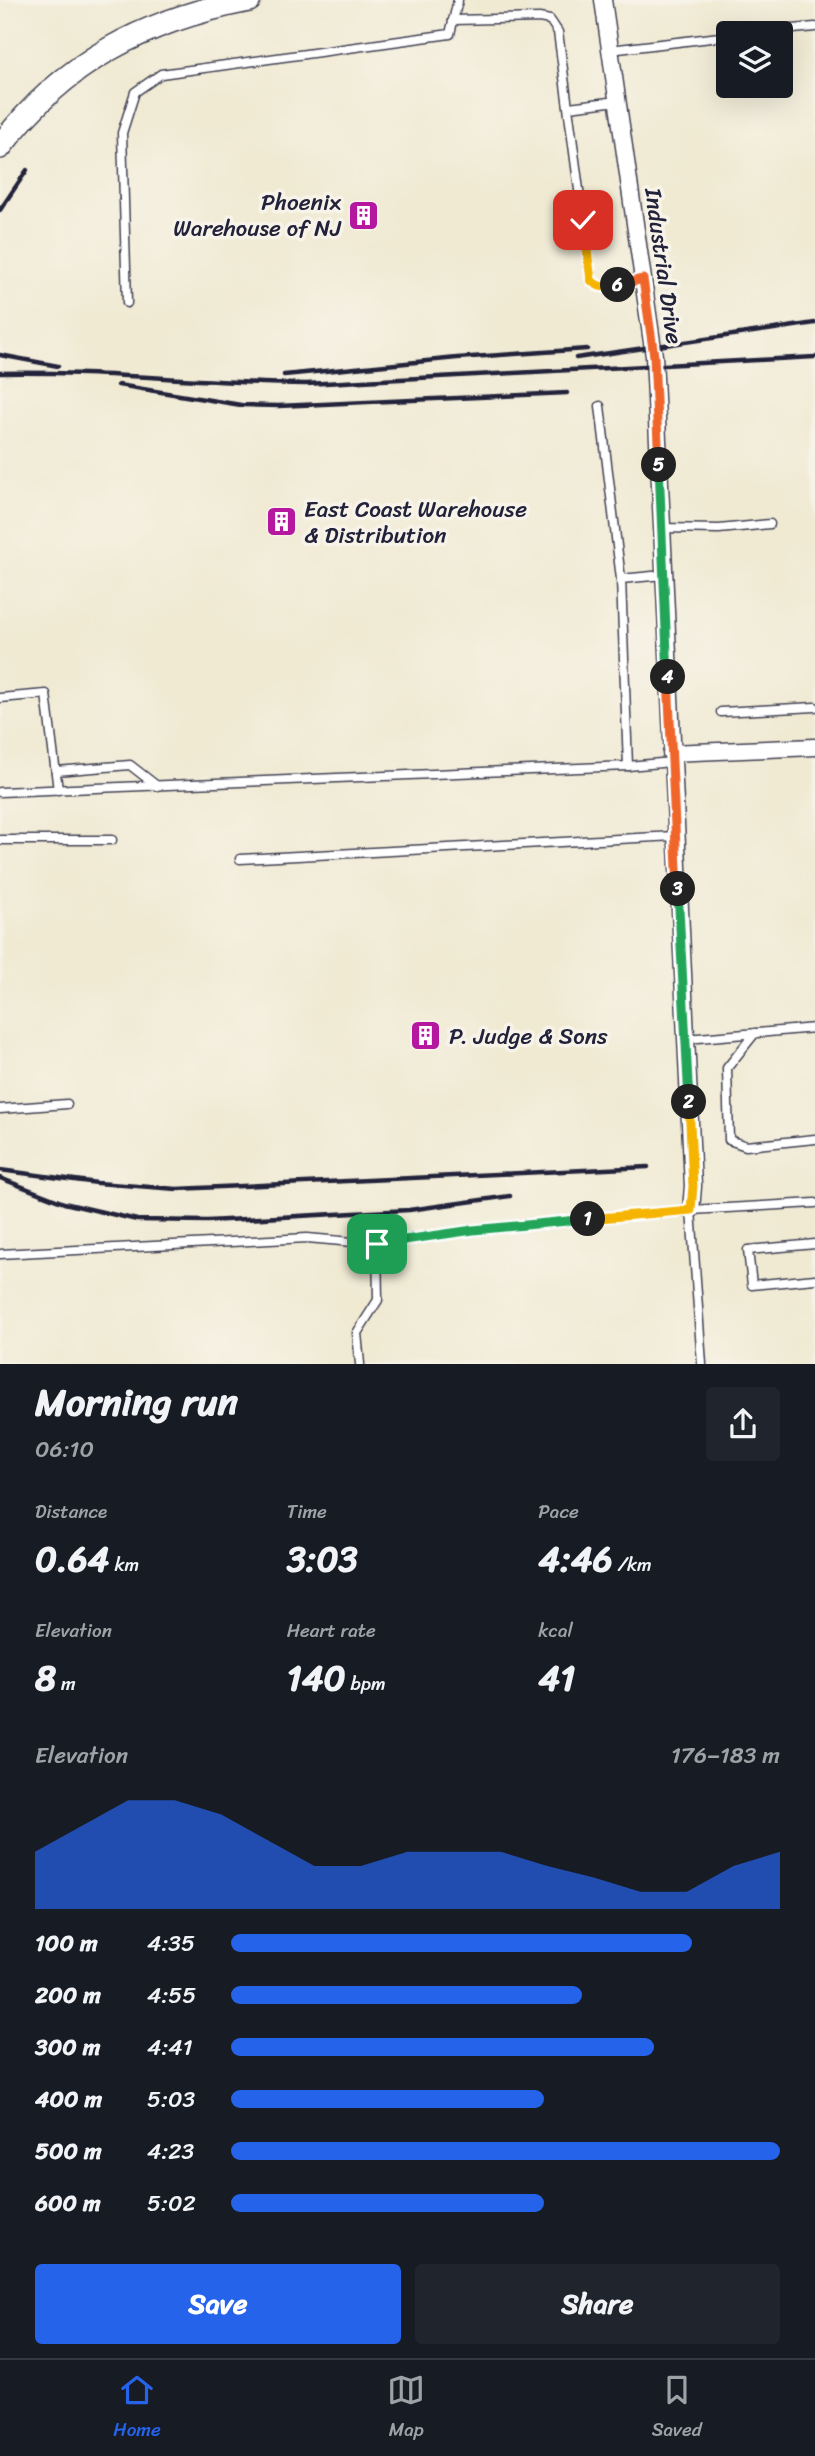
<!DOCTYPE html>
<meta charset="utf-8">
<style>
body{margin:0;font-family:Sriracha,sans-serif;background:#20242c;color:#f1f3f6;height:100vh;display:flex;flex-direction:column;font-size:26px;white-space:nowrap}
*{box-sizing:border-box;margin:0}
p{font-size:23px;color:#9ea1a6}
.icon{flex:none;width:38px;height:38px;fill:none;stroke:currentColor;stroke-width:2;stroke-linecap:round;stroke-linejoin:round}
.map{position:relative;height:1364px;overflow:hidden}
.side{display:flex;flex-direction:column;background:#171b24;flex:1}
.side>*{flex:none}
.fabs{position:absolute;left:716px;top:21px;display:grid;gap:14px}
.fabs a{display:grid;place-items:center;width:77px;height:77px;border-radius:7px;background:#171b24;box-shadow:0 7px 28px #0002;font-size:35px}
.pin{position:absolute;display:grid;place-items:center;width:60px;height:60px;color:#fff;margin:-30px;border-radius:14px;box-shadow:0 4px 10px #0006}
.km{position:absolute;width:35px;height:35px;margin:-18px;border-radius:50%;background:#222;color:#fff;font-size:19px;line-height:35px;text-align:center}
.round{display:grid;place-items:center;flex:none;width:74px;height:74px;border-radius:7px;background:#20242c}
.headline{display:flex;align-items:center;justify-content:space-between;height:119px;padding:0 35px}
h1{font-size:38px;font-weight:800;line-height:52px}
.stats{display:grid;grid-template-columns:repeat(3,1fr);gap:10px;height:119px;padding:7px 35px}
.stats div{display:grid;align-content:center}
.stats b{font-size:35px;font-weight:800}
.stats small{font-size:19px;font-weight:400}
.stats p{font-size:19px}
.chart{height:196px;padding:14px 35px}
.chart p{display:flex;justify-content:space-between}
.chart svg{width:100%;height:126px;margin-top:7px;fill:#2563eb;opacity:.7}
.action{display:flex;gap:14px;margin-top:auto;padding:14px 35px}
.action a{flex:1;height:80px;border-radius:7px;background:#2563eb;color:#fff;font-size:28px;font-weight:800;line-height:80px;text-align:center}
.action a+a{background:#20242c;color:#f1f3f6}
ul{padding:0 35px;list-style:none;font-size:23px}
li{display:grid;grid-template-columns:112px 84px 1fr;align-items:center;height:52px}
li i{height:18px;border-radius:9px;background:#2563eb}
.tab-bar{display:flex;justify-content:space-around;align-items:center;height:98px;border-top:2px solid #363941;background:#171b24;font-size:19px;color:#9ea1a6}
.tab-bar a{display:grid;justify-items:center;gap:4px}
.tab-bar .selected{color:#2563eb}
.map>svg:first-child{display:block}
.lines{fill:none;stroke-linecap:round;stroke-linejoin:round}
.lane-casing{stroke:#414052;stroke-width:11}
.street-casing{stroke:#414052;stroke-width:19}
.secondary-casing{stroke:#414052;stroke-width:26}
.lane{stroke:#fff;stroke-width:8}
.street{stroke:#fff;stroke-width:16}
.secondary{stroke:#fff;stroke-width:23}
.rail{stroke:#22223b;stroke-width:4.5}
.split-1-casing{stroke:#fff;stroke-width:14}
.split-2-casing{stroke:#fff;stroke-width:14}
.split-3-casing{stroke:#fff;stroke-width:14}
.split-4-casing{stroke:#fff;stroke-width:14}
.split-5-casing{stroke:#fff;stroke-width:14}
.split-6-casing{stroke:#fff;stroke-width:14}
.split-7-casing{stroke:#fff;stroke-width:14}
.split-1{stroke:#22a559;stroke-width:9}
.split-2{stroke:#f5b400;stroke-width:9}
.split-3{stroke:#22a559;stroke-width:9}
.split-4{stroke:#f0652b;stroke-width:9}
.split-5{stroke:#22a559;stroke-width:9}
.split-6{stroke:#f0652b;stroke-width:9}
.split-7{stroke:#f5b400;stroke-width:9}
.labels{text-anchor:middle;stroke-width:7;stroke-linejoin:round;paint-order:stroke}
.poi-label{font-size:23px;fill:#22223b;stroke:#f7f3e8;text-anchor:start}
.street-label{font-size:23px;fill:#22223b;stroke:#f7f3e8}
</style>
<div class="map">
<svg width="815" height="1364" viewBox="0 0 815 1364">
<rect width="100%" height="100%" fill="#f7f3e8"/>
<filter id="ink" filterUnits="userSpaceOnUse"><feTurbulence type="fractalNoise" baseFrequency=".0143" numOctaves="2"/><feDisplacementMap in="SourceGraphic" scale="14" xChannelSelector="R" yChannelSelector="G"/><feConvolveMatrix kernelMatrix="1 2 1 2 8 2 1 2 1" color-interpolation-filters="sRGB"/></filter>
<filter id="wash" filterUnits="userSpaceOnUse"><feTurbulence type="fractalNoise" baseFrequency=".00686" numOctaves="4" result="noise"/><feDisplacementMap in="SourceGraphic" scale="28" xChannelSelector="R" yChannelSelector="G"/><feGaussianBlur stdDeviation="1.57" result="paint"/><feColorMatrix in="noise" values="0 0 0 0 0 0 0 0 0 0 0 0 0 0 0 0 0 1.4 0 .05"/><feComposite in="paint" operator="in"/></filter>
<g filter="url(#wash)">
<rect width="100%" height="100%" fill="#f0ead3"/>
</g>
<g filter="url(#ink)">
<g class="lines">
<defs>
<g id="lane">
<path d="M453 20 539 18 550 20 558 32 591 280C602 294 627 282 643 279"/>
<path d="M750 33 815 27"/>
<path d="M610 50 728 36"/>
<path d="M569 107 617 101"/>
<path d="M127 303 122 133 135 92 161 74 450 34 458 0"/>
<path d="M600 406 621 579 628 766"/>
<path d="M661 528 719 529 770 524"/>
<path d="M621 579 663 575"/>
<path d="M0 698 46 694 58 790"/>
<path d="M721 712 815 707"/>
<path d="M56 771 130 765 157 786"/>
<path d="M0 792 628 766 672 762"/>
<path d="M0 840H112"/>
<path d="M240 859 675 836"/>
<path d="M755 1033 727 1068 729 1140 746 1146 815 1139"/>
<path d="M686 1039 815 1028"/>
<path d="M0 1109 67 1104"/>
<path d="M691 1210 702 1364"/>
<path d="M815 1244 748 1250 752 1285 815 1279"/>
<path d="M0 1254 307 1238 376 1244 473 1230 691 1210 815 1203"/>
<path d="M360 1364 357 1333 378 1300 377 1244"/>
</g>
<g id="street">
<path d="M603 0 654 356 693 1186 691 1210"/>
<path d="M671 753 815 747"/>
</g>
<path id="secondary" d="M0 147C64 61 146 20 249 0"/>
</defs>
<use href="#lane" class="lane-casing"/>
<use href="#street" class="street-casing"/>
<use href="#secondary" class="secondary-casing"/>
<use href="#lane" class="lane"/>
<use href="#street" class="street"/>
<use href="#secondary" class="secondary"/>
<g class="rail">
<path d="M0 210 27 170"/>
<path d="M0 355 58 366"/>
<path d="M576 358 815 323"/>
<path d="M0 373C102 371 204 383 306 384L815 357"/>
<path d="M284 375 457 358 587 349"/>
<path d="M118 385 241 405 278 406 567 393"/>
<path d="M0 1170 97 1183 177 1189 648 1167"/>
<path d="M0 1178 64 1203 137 1220 207 1221 409 1210 510 1196"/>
</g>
</g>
</g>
<g class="lines" filter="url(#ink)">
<defs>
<path id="split-1" d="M377 1244 473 1230 588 1219"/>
<path id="split-2" d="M588 1219 691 1210 693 1186 689 1102"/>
<path id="split-3" d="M678 889 689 1102"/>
<path id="split-4" d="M668 677 678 889"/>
<path id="split-5" d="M659 465 668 677"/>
<path id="split-6" d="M618 285 643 279 654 356 659 465"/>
<path id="split-7" d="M583 220 591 280C599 289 606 287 618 285"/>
</defs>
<use href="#split-1" class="split-1-casing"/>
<use href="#split-2" class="split-2-casing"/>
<use href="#split-3" class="split-3-casing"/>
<use href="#split-4" class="split-4-casing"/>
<use href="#split-5" class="split-5-casing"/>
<use href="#split-6" class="split-6-casing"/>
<use href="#split-7" class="split-7-casing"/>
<use href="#split-1" class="split-1"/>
<use href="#split-2" class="split-2"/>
<use href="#split-3" class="split-3"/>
<use href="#split-4" class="split-4"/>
<use href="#split-5" class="split-5"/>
<use href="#split-6" class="split-6"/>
<use href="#split-7" class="split-7"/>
</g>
<defs>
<symbol id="building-square" viewBox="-11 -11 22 22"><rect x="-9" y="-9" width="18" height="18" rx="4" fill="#b5179e" stroke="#f7f3e8"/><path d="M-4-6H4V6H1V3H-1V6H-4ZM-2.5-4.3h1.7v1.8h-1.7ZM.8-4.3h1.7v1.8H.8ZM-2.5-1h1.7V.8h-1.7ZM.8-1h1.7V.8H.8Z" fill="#fff"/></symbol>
</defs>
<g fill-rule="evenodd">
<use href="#building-square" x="346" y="198" width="35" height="35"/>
<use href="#building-square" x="264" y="504" width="35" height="35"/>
<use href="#building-square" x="408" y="1018" width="35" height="35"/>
</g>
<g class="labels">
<g class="poi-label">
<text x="341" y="210" text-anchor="end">Phoenix<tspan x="341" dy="26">Warehouse of NJ</tspan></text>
<text x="304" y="517">East Coast Warehouse<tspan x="304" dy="26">&amp; Distribution</tspan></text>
<text x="449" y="1044">P. Judge &amp; Sons</text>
</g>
<g class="street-label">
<text transform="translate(664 266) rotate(82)" y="8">Industrial Drive</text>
</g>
</g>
</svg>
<div class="fabs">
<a><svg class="icon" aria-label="layers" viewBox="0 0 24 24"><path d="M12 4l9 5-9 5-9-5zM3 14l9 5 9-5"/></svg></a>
</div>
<div class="pin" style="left:377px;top:1244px;background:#1e9e55"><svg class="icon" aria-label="arrive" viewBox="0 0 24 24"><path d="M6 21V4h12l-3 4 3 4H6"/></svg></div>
<div class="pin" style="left:583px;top:220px;background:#d93025"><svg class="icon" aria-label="check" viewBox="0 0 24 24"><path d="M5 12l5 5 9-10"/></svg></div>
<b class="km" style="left:588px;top:1219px">1</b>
<b class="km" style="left:689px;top:1102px">2</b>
<b class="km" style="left:678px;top:889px">3</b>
<b class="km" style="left:668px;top:677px">4</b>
<b class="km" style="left:659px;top:465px">5</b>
<b class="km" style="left:618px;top:285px">6</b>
</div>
<section class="side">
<div class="headline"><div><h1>Morning run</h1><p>06:10</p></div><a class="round"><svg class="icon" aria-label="share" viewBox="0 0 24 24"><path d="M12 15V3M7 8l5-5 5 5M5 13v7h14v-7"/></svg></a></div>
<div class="stats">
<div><p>Distance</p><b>0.64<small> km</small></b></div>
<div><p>Time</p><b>3:03</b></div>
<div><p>Pace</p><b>4:46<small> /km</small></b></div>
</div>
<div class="stats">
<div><p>Elevation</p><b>8<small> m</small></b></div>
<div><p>Heart rate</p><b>140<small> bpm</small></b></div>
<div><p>kcal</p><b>41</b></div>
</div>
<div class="chart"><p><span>Elevation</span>176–183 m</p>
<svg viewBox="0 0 160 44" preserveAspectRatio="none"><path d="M0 44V24L10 15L20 6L30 6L40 11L50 20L60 29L70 29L80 24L90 24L100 24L110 29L120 33L130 38L140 38L150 29L160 24V44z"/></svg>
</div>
<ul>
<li><b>100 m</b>4:35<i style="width:84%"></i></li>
<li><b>200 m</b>4:55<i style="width:64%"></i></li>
<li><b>300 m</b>4:41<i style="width:77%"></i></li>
<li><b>400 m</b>5:03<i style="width:57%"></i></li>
<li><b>500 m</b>4:23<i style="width:100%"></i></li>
<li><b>600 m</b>5:02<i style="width:57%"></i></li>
</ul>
<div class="action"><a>Save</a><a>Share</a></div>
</section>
<nav class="tab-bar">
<a class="selected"><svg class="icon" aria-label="home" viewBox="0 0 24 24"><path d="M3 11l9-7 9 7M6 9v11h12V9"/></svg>Home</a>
<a><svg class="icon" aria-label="map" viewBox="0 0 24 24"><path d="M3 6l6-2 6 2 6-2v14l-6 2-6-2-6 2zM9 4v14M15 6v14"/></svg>Map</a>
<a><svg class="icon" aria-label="saved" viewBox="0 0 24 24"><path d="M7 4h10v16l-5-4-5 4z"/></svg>Saved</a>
</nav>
